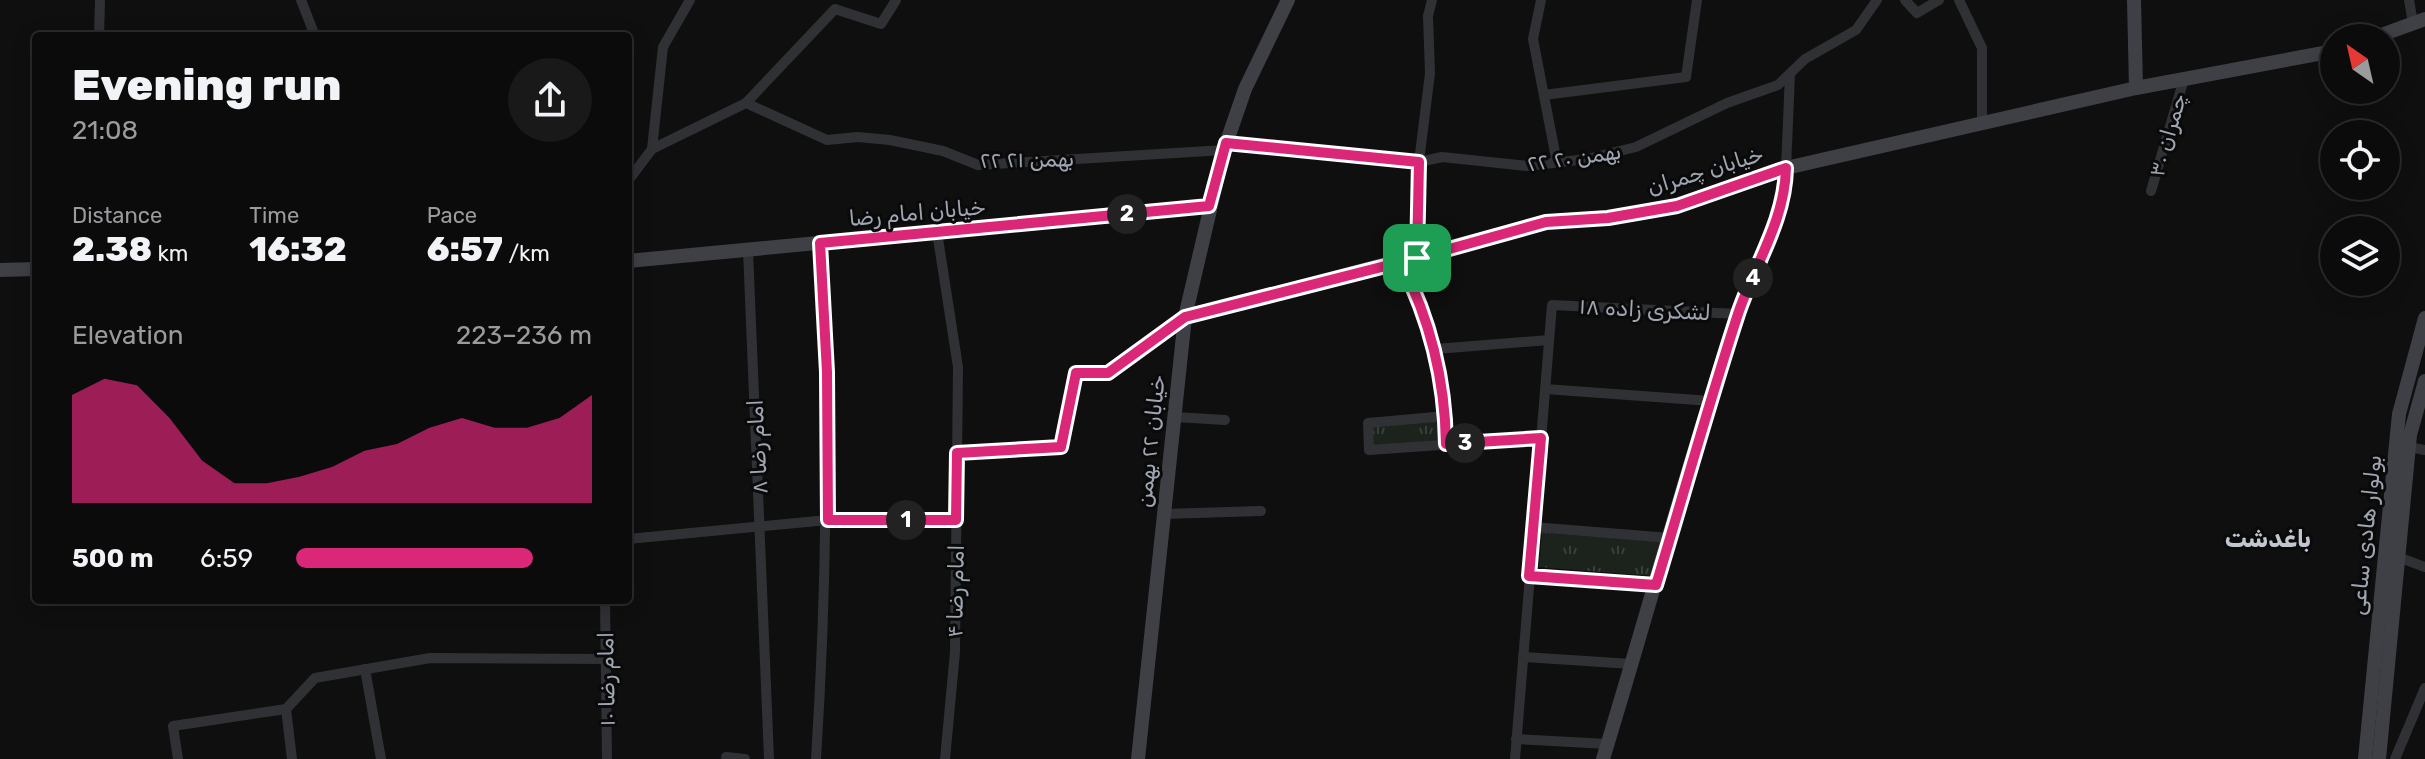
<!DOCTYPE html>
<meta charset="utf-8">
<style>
body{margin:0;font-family:Rubik,Cairo,sans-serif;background:#19191a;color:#f1f3f6;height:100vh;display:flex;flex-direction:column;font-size:30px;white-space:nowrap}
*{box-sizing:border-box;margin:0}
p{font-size:26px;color:#9a9b9d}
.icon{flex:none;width:44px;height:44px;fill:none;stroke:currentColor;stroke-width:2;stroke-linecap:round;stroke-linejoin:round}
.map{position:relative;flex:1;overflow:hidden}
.panel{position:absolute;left:32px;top:32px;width:600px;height:572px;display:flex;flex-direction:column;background:#0b0b0c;border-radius:8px;box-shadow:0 4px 20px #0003,0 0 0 2px #2b2b2d}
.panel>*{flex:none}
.needle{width:52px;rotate:326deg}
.buttons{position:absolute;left:2320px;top:24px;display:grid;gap:16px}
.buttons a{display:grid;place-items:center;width:80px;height:80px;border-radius:50%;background:#0b0b0c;box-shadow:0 4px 20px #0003,0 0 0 2px #2b2b2d;font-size:40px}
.pin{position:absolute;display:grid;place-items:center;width:68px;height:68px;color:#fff;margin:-34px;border-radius:16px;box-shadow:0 4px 12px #0006}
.km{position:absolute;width:40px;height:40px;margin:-20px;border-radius:50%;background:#222;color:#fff;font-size:22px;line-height:40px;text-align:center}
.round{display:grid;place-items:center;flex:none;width:84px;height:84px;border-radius:42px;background:#19191a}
.headline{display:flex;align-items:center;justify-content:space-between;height:136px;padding:0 40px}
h1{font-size:44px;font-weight:800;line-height:60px}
.metrics{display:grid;grid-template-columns:repeat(3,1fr);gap:12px;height:136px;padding:8px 40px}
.metrics div{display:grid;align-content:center}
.metrics b{font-size:34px;font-weight:800}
.metrics small{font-size:22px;font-weight:400}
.metrics p{font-size:22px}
.chart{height:224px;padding:16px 40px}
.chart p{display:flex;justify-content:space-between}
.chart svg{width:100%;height:144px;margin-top:8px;fill:#db2777;opacity:.7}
ul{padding:0 40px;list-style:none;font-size:26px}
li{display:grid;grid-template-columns:128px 96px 1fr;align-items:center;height:60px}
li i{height:20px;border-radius:10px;background:#db2777}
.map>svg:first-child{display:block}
.park{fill:url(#park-tufts)}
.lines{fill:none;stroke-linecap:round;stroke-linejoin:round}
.street{stroke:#303135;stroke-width:10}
.secondary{stroke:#3e4046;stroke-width:14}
.route-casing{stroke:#fff;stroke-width:16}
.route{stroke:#db2777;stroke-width:10}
.labels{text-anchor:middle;stroke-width:6;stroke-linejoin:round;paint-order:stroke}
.street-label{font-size:22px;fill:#9fa6b2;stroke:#0a0a0b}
.neighbourhood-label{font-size:24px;font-weight:bold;fill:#c0c5ce;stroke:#0a0a0b}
</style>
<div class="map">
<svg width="2425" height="759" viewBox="0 0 2425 759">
<defs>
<pattern id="park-tufts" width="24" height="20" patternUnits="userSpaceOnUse" patternTransform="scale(2)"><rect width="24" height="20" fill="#1b231c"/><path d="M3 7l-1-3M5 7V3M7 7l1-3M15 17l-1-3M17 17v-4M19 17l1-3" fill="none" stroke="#39403b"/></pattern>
</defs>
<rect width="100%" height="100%" fill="#0f0f10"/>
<g class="park">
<path d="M1439 421 1440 440 1373 446 1371 427Z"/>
<path d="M1542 533 1664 542 1653 576 1539 567Z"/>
</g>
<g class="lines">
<g class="street">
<path d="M301 0 315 36"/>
<path d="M1541 0 1533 39 1557 163"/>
<path d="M1905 0 1917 13 1939 0"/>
<path d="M1959 0 1982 48V123"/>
<path d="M2409 0 2413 23"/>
<path d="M99 36 100 0"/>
<path d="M1544 95 1686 77 1697 0"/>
<path d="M746 103 827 140 858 137 890 140 943 151 978 165 1224 150"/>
<path d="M1226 143 1419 162 1442 157 1527 166 1587 159 1636 147 1727 103 1778 85 1805 59 1856 30 1877 0"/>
<path d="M652 149 663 47 690 0"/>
<path d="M1786 168 1790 74"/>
<path d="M628 181 652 149 746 103 835 9 881 24 896 0"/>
<path d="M2151 191 2184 79"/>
<path d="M937 232 958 367 955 652 945 759"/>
<path d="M748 250 769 759"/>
<path d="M1417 258 1419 162 1430 73 1428 16 1432 0"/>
<path d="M1401 263C1431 321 1445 379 1446 444"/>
<path d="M1436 349 1549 340"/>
<path d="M1545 389 1711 401"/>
<path d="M1446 416 1368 423 1369 450 1541 438"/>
<path d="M1175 417 1225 420"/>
<path d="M2409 447 2425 450"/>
<path d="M957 453 1061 447 1076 373H1108L1185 317"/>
<path d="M1164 514 1261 511"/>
<path d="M1533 527 1670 538"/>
<path d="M628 539 828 520H956"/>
<path d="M2398 557 2425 567"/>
<path d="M1529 576 1656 585"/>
<path d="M605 600 607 759"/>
<path d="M1523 657 1632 664"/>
<path d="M365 669 381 759"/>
<path d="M286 709 292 759"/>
<path d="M1516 739 1608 744"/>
<path d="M726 757 745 759"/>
<path d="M178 759 173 726 286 709 315 678 430 658 607 659"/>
<path d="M816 759C827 586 829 416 820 243"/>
<path d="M1515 759 1552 305 1738 314"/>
<path d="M2395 759 2425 688"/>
</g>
<g class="secondary">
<path d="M2134 0 2136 88"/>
<path d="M2373 38 2425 19"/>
<path d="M628 261 1209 206"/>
<path d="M0 270 36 269"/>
<path d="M1185 317 1546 222 1608 218 1677 206 1786 168 2136 88 2334 51"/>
<path d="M1138 759 1185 317 1224 150 1245 89 1288 0"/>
<path d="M1603 759C1648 612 1688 462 1737 316 1754 266 1786 222 1786 168"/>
<path d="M2365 759 2399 414 2425 318"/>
<path d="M2379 759 2410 435 2425 381"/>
</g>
</g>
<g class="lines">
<defs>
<path id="route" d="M1417 258 1185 317 1108 373H1076L1061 447 957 453 956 520H828L827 372 820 243 1209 206 1226 143 1419 162 1417 258 1401 263C1431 321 1445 379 1446 444L1541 438 1529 576 1656 585C1683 496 1708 406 1737 317 1753 267 1785 222 1786 168L1677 206 1608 218 1546 222 1417 258"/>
</defs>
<use href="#route" class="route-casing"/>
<use href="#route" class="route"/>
</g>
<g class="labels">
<g class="street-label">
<text transform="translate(2167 135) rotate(-74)" y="8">چمران ۳۰</text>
<text transform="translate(1574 157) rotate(-8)" y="8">۲۲ بهمن ۲۰</text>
<text transform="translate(1027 159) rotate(-1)" y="8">۲۲ بهمن ۲۱</text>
<text transform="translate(1705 170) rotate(-17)" y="8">خیابان چمران</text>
<text transform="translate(917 212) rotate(-5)" y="8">خیابان امام رضا</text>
<text transform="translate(1645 309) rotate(3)" y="8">لشکری زاده ۱۸</text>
<text transform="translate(1150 441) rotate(-84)" y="8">خیابان ۲۲ بهمن</text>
<text transform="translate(757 447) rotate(-93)" y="8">امام رضا ۸</text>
<text transform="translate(2365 535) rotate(-84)" y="8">بولوار هادی ساعی</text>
<text transform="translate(955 591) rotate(-89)" y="8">امام رضا ۴</text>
<text transform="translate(606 679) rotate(-91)" y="8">امام رضا ۱۰</text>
</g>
<g class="neighbourhood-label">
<text x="2268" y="547">باغدشت</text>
</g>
</g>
</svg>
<div class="buttons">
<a><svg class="needle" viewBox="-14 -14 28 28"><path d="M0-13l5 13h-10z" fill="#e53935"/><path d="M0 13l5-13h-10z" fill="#9a9b9d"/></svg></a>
<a><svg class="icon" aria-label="locate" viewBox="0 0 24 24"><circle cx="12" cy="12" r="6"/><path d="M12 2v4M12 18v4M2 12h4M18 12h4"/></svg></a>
<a><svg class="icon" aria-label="layers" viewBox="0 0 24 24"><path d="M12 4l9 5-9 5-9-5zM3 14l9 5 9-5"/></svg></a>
</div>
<div class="pin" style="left:1417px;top:258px;background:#1e9e55"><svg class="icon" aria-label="arrive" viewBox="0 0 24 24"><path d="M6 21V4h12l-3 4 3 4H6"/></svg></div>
<b class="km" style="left:906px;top:520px">1</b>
<b class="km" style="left:1127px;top:214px">2</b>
<b class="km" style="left:1465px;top:443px">3</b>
<b class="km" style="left:1753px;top:278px">4</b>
<section class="panel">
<div class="headline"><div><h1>Evening run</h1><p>21:08</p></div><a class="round"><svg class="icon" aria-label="share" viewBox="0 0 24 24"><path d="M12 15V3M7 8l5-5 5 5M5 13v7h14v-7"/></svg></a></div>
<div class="metrics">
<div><p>Distance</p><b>2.38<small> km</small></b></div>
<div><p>Time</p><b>16:32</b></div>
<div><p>Pace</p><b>6:57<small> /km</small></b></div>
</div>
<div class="chart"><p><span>Elevation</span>223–236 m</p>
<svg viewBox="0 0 160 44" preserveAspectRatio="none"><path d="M0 44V11L10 6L20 8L30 18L40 31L50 38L60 38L70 36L80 33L90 28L100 26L110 21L120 18L130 21L140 21L150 18L160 11V44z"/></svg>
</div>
<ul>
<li><b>500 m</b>6:59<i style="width:80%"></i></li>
</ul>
</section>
</div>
